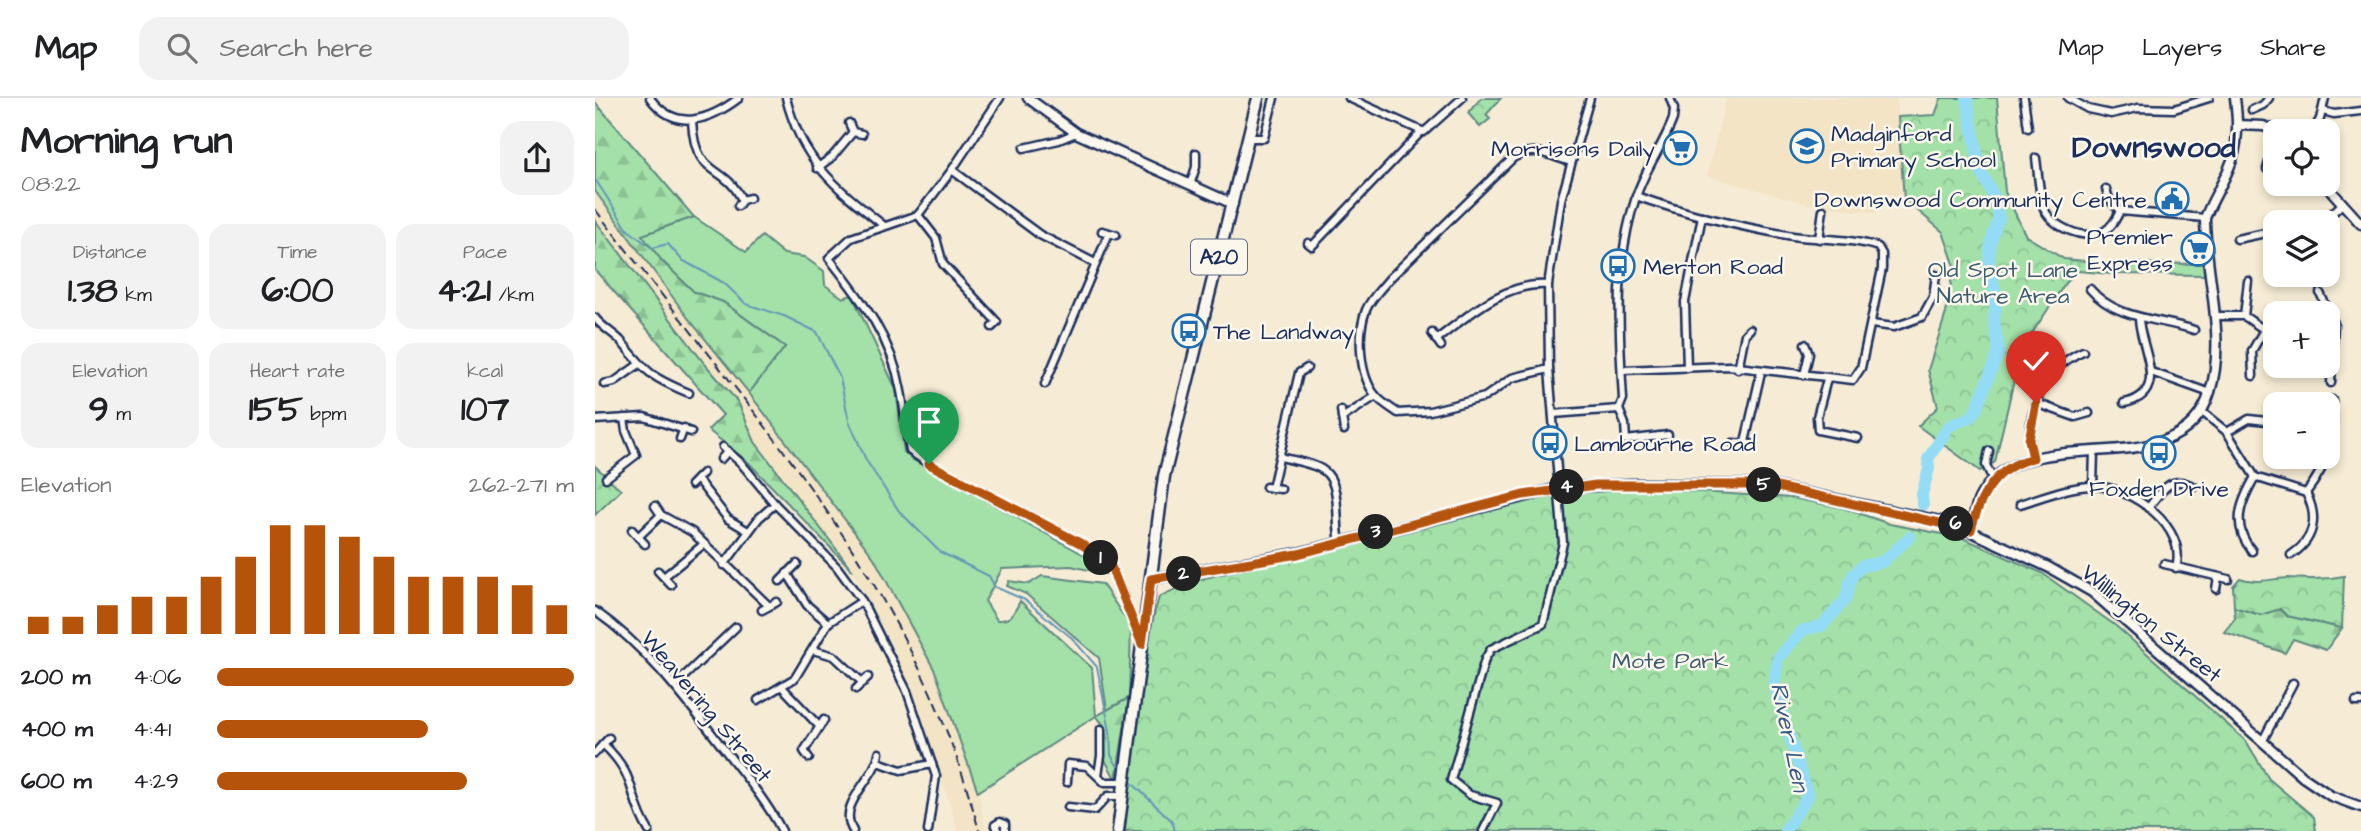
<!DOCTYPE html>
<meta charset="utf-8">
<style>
body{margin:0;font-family:"Architects Daughter",sans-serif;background:#f2f2f2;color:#202124;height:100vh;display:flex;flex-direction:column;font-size:26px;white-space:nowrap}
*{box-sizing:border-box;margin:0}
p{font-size:23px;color:#757577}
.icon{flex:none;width:38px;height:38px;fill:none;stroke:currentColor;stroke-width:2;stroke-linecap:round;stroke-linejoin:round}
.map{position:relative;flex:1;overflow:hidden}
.panel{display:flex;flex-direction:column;background:#fff;width:595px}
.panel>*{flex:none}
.buttons{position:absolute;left:1668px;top:21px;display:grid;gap:14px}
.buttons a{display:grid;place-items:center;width:77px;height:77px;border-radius:14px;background:#fff;box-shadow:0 4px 10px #0003;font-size:35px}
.pin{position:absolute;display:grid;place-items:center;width:60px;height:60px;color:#fff;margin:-72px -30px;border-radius:50% 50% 50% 0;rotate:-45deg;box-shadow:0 0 7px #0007}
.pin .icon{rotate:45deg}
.km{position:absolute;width:35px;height:35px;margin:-18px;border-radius:50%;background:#222;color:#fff;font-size:19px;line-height:35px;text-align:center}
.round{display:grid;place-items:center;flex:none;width:74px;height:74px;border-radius:21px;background:#f2f2f2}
.summary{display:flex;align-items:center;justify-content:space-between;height:119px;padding:0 21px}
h1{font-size:38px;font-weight:800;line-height:52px}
.figures{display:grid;grid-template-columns:repeat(3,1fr);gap:10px;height:119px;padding:7px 21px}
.figures div{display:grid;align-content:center;border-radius:18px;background:#f2f2f2;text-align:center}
.figures b{font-size:35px;font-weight:800}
.figures small{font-size:19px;font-weight:400}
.figures p{font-size:19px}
.chart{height:196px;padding:14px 21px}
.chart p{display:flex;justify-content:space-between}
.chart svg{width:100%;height:126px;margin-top:7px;stroke:#b45309;stroke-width:6}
ul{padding:0 21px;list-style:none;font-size:23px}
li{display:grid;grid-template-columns:112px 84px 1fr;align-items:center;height:52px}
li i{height:18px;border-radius:9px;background:#b45309}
header{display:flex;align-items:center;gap:42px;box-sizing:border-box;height:98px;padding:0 35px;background:#fff;border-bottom:2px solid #e0e0e0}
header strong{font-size:33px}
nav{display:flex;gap:38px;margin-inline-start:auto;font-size:24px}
.search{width:490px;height:63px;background:#f2f2f2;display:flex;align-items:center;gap:18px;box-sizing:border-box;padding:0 24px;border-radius:21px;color:#757577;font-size:26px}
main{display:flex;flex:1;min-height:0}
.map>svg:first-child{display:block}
.built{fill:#f3e4c5}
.grass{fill:#a3e1a8;stroke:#5f8883;stroke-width:2}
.forest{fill:url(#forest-firs);stroke:#5f8883;stroke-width:2}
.park{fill:url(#park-crowns);stroke:#5f8883;stroke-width:2}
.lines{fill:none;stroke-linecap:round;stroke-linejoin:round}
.stream{stroke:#6497b9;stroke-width:2}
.river{stroke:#94dcf6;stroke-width:12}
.minor-casing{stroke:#1b2f5e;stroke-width:11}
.tertiary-casing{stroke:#1b2f5e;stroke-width:13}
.primary-casing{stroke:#1b2f5e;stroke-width:15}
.minor{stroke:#fbf7ec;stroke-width:6}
.tertiary{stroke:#fbf7ec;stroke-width:8}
.primary{stroke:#fbf7ec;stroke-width:10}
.rail{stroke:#1b2f5e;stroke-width:2;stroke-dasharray:10 5;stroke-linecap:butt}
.route-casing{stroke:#fff;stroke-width:14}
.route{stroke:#b45309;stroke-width:9}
.labels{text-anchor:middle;stroke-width:5;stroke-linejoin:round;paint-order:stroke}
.shield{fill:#fbf7ec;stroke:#5e6b89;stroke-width:2}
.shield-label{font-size:21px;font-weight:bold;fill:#1b2f5e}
.poi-label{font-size:23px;fill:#1b2f5e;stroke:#fbf7ec;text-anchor:start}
.park-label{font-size:23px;fill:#3d5c70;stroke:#fbf7ec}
.street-label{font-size:23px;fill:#1b2f5e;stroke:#fbf7ec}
.water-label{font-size:24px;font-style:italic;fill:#395a84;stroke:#fbf7ec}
.district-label{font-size:30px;font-weight:bold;fill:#1b2f5e;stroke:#fbf7ec}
</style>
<header>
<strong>Map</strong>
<div class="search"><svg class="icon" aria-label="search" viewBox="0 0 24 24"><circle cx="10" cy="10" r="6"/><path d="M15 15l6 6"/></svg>Search here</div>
<nav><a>Map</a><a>Layers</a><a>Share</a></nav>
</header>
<main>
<section class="panel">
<div class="summary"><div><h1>Morning run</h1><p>08:22</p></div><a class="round"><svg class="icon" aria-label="share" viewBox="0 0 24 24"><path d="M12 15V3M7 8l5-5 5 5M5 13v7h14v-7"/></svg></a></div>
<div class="figures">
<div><p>Distance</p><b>1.38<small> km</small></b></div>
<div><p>Time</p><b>6:00</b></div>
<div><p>Pace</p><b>4:21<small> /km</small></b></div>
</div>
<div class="figures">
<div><p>Elevation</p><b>9<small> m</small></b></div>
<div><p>Heart rate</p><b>155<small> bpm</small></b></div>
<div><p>kcal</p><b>107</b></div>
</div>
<div class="chart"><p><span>Elevation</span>262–271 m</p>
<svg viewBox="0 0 160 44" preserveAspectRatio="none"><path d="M5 44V38M15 44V38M25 44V34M35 44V31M45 44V31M55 44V24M65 44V17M75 44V6M85 44V6M95 44V10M105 44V17M115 44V24M125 44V24M135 44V24M145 44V27M155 44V34"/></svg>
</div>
<ul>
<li><b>200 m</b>4:06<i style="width:100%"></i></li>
<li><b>400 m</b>4:41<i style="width:59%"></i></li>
<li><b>600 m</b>4:29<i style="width:70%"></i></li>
</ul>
</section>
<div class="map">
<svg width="1766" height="733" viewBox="0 0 1766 733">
<defs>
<pattern id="forest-firs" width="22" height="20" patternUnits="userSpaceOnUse" patternTransform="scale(1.75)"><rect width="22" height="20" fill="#a3e1a8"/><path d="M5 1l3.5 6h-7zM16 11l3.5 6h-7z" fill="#8cc193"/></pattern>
<pattern id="park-crowns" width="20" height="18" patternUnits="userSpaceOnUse" patternTransform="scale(1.75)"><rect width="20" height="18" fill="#a3e1a8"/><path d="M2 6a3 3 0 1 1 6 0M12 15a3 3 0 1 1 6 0" fill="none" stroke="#8cc193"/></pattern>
</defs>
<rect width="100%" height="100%" fill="#f6ecd5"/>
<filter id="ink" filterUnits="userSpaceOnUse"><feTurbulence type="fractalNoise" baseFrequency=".0143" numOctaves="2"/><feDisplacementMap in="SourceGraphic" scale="14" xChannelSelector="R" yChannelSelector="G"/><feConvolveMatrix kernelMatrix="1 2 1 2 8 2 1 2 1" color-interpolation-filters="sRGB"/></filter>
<g filter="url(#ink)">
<g class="built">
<path d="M1131 0H1301L1309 101 1281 100V115L1217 107 1112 78Z"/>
<path d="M0 84 93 220 154 295 279 460 340 573 383 694 391 733H363L327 617 296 547 257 472 160 344 0 172Z"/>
</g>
<g class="grass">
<path d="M99 119 151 154 167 138 189 156 209 159 229 173 230 187 248 200 257 197 301 291 309 354 318 362 508 467 511 476 476 468 407 471 390 503 402 522C416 523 419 515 425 503L497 570 501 618 383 694 340 573 279 460 154 295 190 249 128 204 99 194 67 163 46 137Z"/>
<path d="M447 478 507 486 536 529 534 600 512 612 504 560 431 496 412 488 414 483 434 486Z"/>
</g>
<g class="forest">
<path d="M0 4 99 119 47 137 67 163 99 194 128 204 190 249 154 295 93 220 0 93Z"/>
<path d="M0 122 109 265 143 304 160 344 258 473 153 364 113 332 128 317 0 172Z"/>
<path d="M1639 509 1665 517 1684 511 1692 518 1747 530 1731 552 1698 541 1690 555 1629 534 1640 520Z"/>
<path d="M534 600 521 682 510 662 508 626 501 618Z"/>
</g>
<g class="park">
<path d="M886 0H906L891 17 895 21 885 29 873 15Z"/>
<path d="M1346 0H1402L1410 94 1431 138 1469 161 1513 165 1613 166 1614 177 1516 176 1483 173 1471 184 1426 252 1400 364 1385 373 1323 328 1343 309 1333 272 1351 215 1359 166 1348 134 1309 101 1303 19 1340 17Z"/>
<path d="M0 368 26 392 0 417Z"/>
<path d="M1045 390 1197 400 1248 410 1295 426 1368 440 1447 475 1521 528 1651 643 1674 681 1719 719 1721 733H529C541 654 541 576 564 499L598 483 914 406 979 395Z"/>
<path d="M1749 478 1747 530 1692 518 1685 511 1666 517 1639 509 1638 488 1645 480C1663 487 1676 480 1694 480 1714 481 1729 482 1749 478Z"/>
</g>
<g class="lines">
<g class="stream">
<path d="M0 81 33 132 57 150 73 146 87 162 129 185 151 206 189 218 222 234 245 280 254 323 271 362 304 413 345 454 394 478 400 489 430 502 477 540 502 569 515 633 516 657 525 672"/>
<path d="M535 683 577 723 580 733"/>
</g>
<g class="river">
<path d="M1328 407 1327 396 1334 371 1333 361 1354 328 1376 319 1382 310 1404 253 1399 223 1401 198 1394 163 1396 143 1404 120 1398 97 1385 72 1372 0"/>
<path d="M1190 733 1213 698 1179 588 1183 560 1208 532 1227 528 1250 502 1257 478 1267 468 1287 464 1315 439"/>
</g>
<defs>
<g id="minor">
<path d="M55 0C81 35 115 22 144 0"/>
<path d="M191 0C207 63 239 88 288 127"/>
<path d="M405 0 357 72 323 117 256 140 234 160C266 201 297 240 306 293 310 313 311 333 315 353L334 366 485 445 515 466 547 544"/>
<path d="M754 0 829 34 867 0"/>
<path d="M1429 0 1433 30"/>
<path d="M1473 0 1493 11 1516 16 1543 10 1579 11 1614 0"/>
<path d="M1657 12 1668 7 1674 0"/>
<path d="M1728 13 1739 16 1766 13"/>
<path d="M97 23C100 82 128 63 147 102"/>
<path d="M254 25 258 34 267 36"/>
<path d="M1718 33 1725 21 1730 0"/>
<path d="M654 40H669L679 0"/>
<path d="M429 50 464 42 481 35"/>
<path d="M1441 60C1443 75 1444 93 1448 108 1455 129 1489 143 1508 134 1517 129 1521 121 1525 113"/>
<path d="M222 70 237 59 258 34"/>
<path d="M1672 71 1680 43"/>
<path d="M357 72 445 137 500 165"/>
<path d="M596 84 601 69V55"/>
<path d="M1511 91 1514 101 1525 113 1610 120"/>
<path d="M143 108 147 102 155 100"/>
<path d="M323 117 341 140 348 166 402 224 397 229"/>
<path d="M1728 124 1746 107"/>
<path d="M507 133 521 137"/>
<path d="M1224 141 1228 112"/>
<path d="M1642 141 1680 133"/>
<path d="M713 145 717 148 827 33"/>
<path d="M1495 191C1521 222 1564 220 1599 232"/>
<path d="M1725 195 1739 225 1736 285"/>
<path d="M1619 218H1649L1680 239"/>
<path d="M1649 218 1653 183"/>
<path d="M0 220C7 229 17 234 25 242 52 274 53 278 94 295"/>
<path d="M1276 226 1299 229 1327 219 1338 199 1341 177"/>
<path d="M837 235 846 248"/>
<path d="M841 242C874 217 909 184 953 187"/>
<path d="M1092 270 1090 204 1107 118"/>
<path d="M954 271 917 280 890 299 835 313 803 315C796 310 787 305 781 298 764 278 762 236 771 212 776 200 786 191 794 181L918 60C938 47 955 58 976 64"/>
<path d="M1143 271 1150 236 1155 231"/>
<path d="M1027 272 1134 268 1258 282 1266 270 1287 171V156L1283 149C1256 140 1226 142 1198 138 1145 129 1092 116 1041 98"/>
<path d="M1556 274 1615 295"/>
<path d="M1209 277 1214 256 1210 246"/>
<path d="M1658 278 1657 253 1670 230"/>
<path d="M1232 281 1222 319 1223 332 1263 340"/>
<path d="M9 286 19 284 43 267"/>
<path d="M450 286 514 135"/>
<path d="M1441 305 1480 319 1494 315"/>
<path d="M1529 305C1577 296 1544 248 1544 220"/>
<path d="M1024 311 1028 301C1024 232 1019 165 1041 99 1050 71 1068 48 1078 21L1079 11 1075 0"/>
<path d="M1024 311 1030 326 1031 342 1073 337"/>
<path d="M746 312 749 332"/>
<path d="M1606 313 1632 334 1660 379 1711 395C1724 420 1719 442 1696 457"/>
<path d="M958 316 1024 311"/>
<path d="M747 320 781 298"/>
<path d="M0 322 49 319 96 334"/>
<path d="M1632 334 1654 321 1680 324"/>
<path d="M85 341 89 330"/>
<path d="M1150 344 1166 274"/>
<path d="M1138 345 1156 346"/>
<path d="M128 349 146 365 180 406 242 469 267 503 312 593 341 678 333 733"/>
<path d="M1394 353 1391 367 1398 382"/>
<path d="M686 359C699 363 719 365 729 373 747 386 740 425 745 444"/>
<path d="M1438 360C1427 319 1448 270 1488 253"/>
<path d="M126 361 133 353"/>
<path d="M11 380 41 357 31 333 29 320"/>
<path d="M102 381 133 421 153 433"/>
<path d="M96 387 108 375"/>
<path d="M1498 388 1499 353"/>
<path d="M671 389 686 391"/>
<path d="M677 390 704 275 712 270"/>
<path d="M1711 395C1734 365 1741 340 1737 302"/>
<path d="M1425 406C1448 399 1474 388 1499 388 1537 389 1593 429 1581 470"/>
<path d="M60 408 66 417 97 434 174 508"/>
<path d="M1553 410C1567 393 1576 375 1599 389"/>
<path d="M37 432 50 446"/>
<path d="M43 439 66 417"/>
<path d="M1657 453C1636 427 1645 405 1660 379"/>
<path d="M1569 466 1633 481"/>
<path d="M129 467 164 420 180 406"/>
<path d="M63 473 76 487"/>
<path d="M192 475 212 507 233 525"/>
<path d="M70 478 109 446"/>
<path d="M185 483 202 466"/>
<path d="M1621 491 1623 479"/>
<path d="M167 512 182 504"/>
<path d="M0 513C50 548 88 598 125 646 147 674 170 701 187 733"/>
<path d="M218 552 239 558 268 585"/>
<path d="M79 588 141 529"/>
<path d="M188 590 224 628"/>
<path d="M261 591 273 579"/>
<path d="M163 602 200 580 233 525 267 503"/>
<path d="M1761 604H1766"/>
<path d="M1667 644 1698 585"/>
<path d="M8 646C44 680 32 698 54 733"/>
<path d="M0 655 14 640"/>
<path d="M214 660 209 653 229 622"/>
<path d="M283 664 306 672 337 666"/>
<path d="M503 677 506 658V631"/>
<path d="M472 684 473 666 492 668 509 684H529"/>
<path d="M473 709 500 712 513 698H527"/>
<path d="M258 733C241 705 280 683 284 655"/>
<path d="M403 733 400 727 405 724 410 726V733"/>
<path d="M888 733 902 705 875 697 856 682 890 561 896 551 948 526 968 445 954 271 953 187 966 102 995 0"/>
</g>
<g id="tertiary">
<path d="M433 0 481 35 638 106"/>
<path d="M1643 27 1668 28 1683 33"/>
<path d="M1730 86 1766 126"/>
<path d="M1376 432C1378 422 1380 410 1384 401 1428 313 1584 396 1615 294 1632 239 1610 176 1610 120 1617 102 1627 87 1634 70 1644 48 1643 24 1640 0"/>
<path d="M556 481 703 455 964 390 1036 386 1173 387 1360 426 1453 469 1497 494 1708 679 1736 698 1766 709"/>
</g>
<path id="primary" d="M523 733 569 378 663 0"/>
</defs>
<use href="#minor" class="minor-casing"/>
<use href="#tertiary" class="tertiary-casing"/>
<use href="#primary" class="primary-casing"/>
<use href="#minor" class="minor"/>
<use href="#tertiary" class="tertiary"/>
<use href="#primary" class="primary"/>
<path class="rail" d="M0 111C152 312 319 481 384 733"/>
</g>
</g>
<g class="lines" filter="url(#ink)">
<defs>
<path id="route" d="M334 366 485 445 515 466 547 546 556 481 703 456 928 397 1001 387H1173L1376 432C1385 397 1401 369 1438 360L1434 342 1441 305"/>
</defs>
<use href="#route" class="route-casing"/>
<use href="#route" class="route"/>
</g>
<defs>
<symbol id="school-ring" viewBox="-11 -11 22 22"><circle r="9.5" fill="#fbf7ec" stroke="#1f6fb2" stroke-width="1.5"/><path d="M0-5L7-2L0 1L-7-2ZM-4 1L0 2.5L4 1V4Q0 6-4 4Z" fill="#1f6fb2"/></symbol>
<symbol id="supermarket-ring" viewBox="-11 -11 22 22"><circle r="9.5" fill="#fbf7ec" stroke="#1f6fb2" stroke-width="1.5"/><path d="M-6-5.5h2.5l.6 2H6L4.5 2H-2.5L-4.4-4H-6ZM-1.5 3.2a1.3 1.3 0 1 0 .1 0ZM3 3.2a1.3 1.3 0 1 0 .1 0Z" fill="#1f6fb2"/></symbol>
<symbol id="civic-ring" viewBox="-11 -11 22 22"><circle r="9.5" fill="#fbf7ec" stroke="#1f6fb2" stroke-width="1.5"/><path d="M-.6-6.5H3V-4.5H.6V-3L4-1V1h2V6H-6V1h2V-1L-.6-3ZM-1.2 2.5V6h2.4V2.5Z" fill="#1f6fb2"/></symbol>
<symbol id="bus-ring" viewBox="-11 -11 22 22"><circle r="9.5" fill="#fbf7ec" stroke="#1f6fb2" stroke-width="1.5"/><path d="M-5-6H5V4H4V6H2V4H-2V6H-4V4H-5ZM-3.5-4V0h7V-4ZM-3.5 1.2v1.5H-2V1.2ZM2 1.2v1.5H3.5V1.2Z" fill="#1f6fb2"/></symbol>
</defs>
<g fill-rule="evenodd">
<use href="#school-ring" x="1193" y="29" width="38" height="38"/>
<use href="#supermarket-ring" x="1066" y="31" width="38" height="38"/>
<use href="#civic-ring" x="1558" y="82" width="38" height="38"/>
<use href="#supermarket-ring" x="1584" y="132" width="38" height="38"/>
<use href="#bus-ring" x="1004" y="149" width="38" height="38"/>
<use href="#bus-ring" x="575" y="214" width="38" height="38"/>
<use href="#bus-ring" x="936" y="326" width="38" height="38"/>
<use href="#bus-ring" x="1545" y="336" width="38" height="38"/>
</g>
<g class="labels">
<rect class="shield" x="596" y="141.5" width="56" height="35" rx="5"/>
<g class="shield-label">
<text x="624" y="166">A20</text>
</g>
<g class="poi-label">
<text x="1236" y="43">Madginford<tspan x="1236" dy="26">Primary School</tspan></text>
<text x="1060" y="58" text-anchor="end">Morrisons Daily</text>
<text x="1552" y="109" text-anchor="end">Downswood Community Centre</text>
<text x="1578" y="146" text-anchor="end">Premier<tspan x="1578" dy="26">Express</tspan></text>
<text x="1048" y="176">Merton Road</text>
<text x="618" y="241">The Landway</text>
<text x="979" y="353">Lambourne Road</text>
<text x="1564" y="398" text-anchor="middle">Foxden Drive</text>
</g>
<g class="park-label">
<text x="1408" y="179">Old Spot Lane<tspan x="1408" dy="26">Nature Area</tspan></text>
<text x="1075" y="570">Mote Park</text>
</g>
<g class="street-label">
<text transform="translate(1557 525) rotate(39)" y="8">Willington Street</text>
<text transform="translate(112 608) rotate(50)" y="8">Weavering Street</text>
</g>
<g class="water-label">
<text transform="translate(1195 639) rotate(78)" y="8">River Len</text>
</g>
<g class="district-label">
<text x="1559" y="59">Downswood</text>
</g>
</g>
</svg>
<div class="buttons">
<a><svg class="icon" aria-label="locate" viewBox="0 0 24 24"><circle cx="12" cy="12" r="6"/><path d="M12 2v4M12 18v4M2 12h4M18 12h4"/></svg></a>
<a><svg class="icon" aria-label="layers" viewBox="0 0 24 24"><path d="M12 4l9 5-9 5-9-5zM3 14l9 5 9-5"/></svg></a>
<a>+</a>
<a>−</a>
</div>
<div class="pin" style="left:334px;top:366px;background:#1e9e55"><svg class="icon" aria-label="arrive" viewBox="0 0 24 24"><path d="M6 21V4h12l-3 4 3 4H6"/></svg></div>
<div class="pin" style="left:1441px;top:305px;background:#d93025"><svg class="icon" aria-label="check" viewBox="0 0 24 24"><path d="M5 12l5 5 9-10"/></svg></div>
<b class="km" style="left:506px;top:460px">1</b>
<b class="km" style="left:589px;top:476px">2</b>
<b class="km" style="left:781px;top:434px">3</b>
<b class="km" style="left:972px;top:389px">4</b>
<b class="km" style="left:1169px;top:387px">5</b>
<b class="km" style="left:1361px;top:426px">6</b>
</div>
</main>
